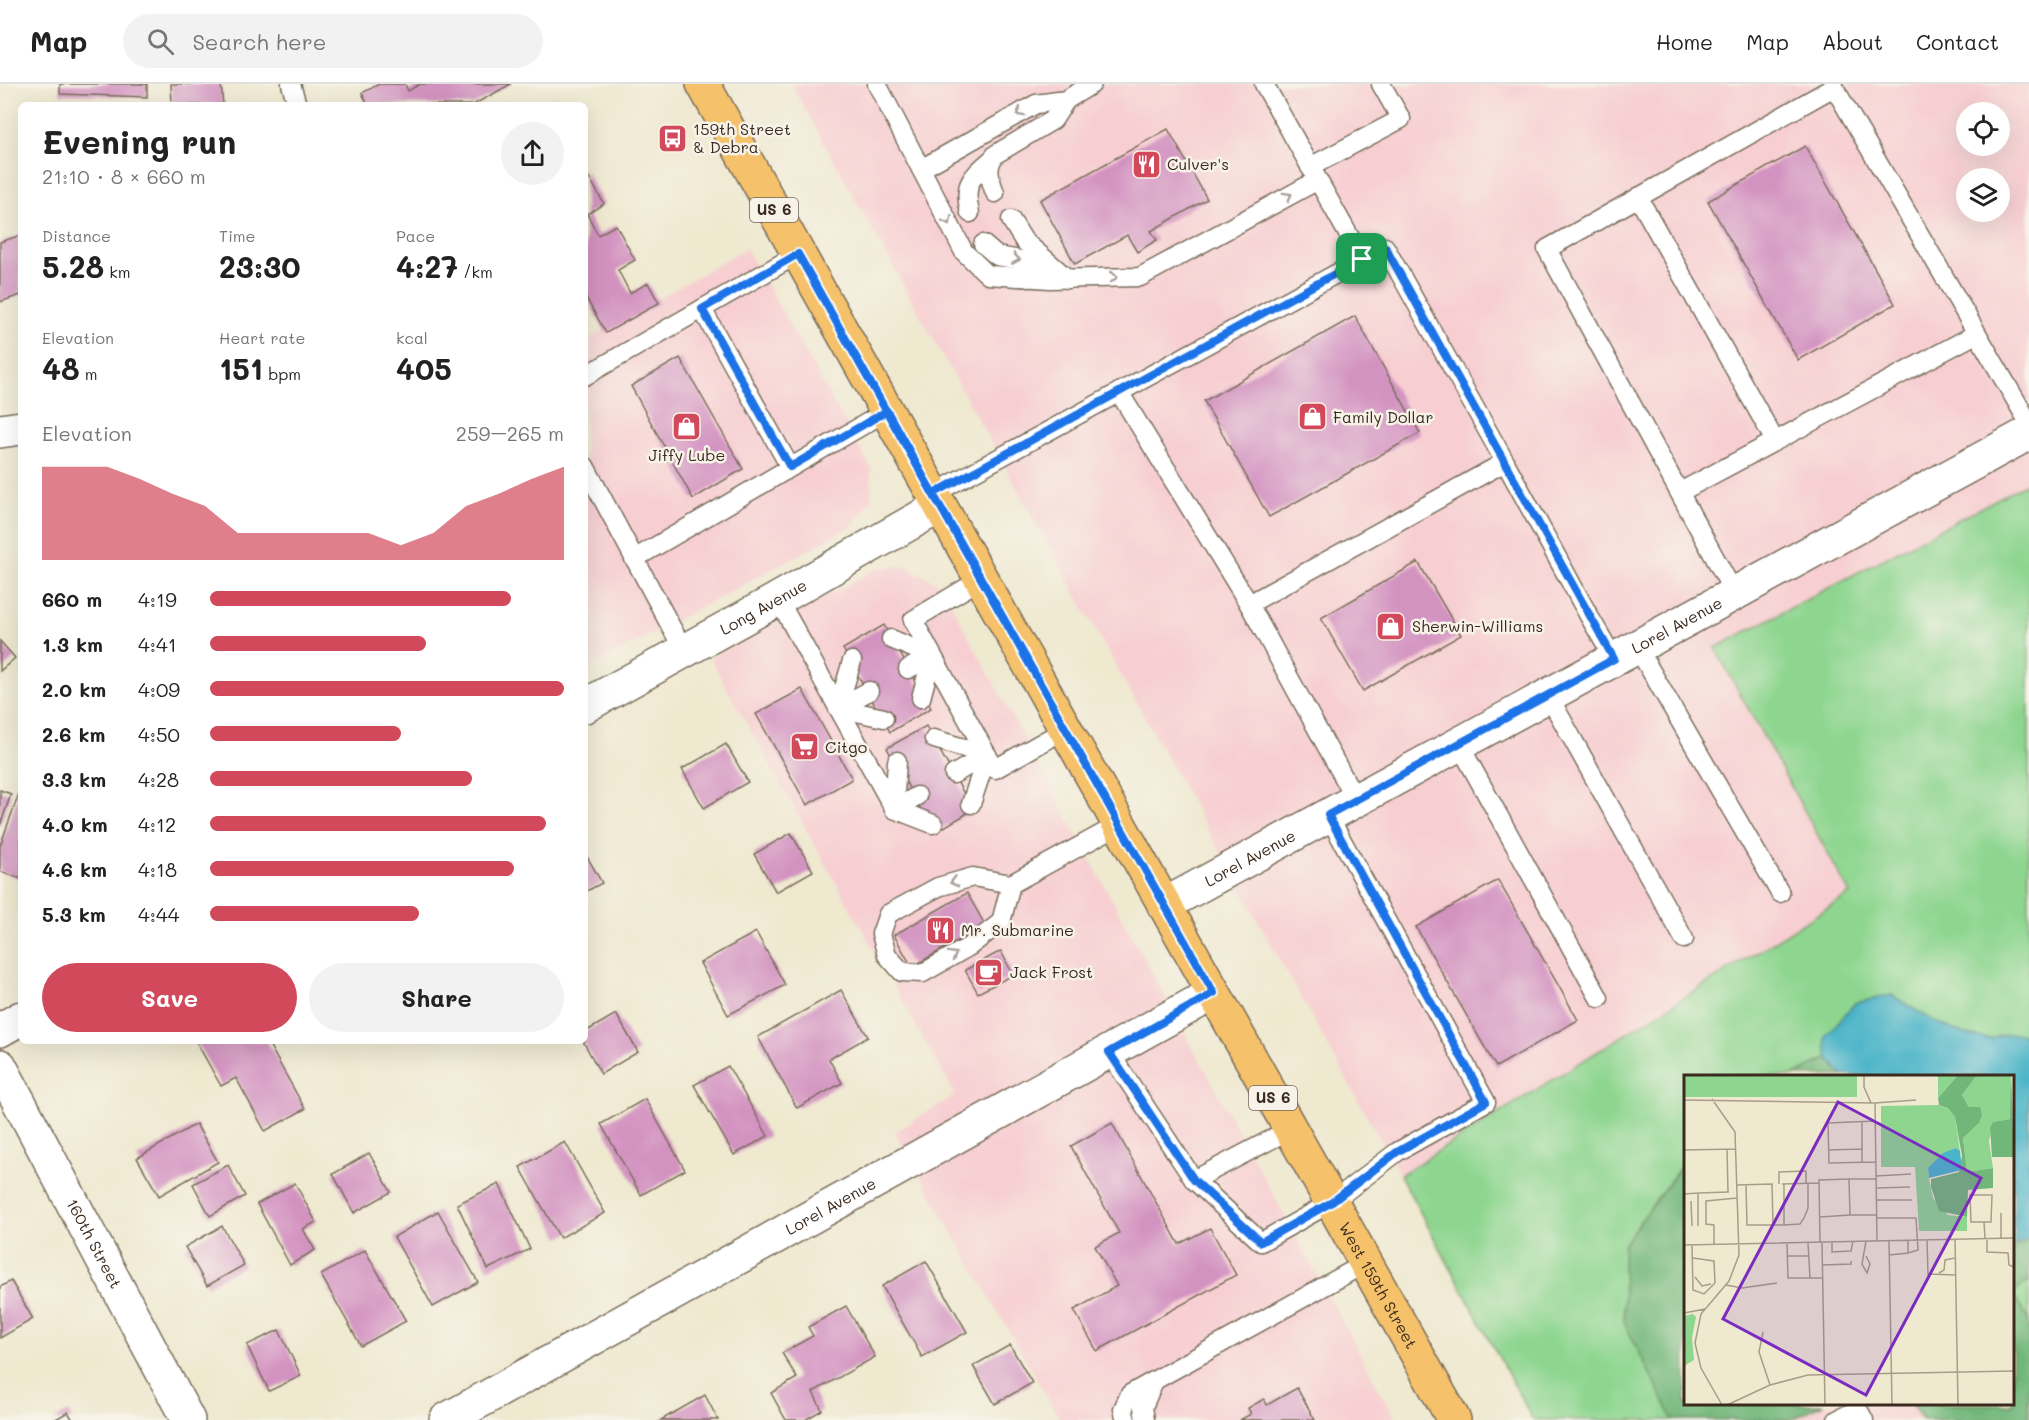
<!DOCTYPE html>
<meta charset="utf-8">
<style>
body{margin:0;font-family:Mali,sans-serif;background:#f2f2f2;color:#222;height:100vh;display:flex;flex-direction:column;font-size:22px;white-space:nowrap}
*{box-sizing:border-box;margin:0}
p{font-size:20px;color:#767676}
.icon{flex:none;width:33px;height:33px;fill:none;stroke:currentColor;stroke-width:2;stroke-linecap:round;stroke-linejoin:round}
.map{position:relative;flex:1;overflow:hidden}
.details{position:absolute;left:18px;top:18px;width:570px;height:942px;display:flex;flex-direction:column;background:#fff;border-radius:9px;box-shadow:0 6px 24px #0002}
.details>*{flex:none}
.tools{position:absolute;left:1956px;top:18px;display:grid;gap:12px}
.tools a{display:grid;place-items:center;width:54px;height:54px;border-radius:50%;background:#fff;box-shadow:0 6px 24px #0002;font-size:30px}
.pin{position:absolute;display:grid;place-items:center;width:51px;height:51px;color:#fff;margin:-26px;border-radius:12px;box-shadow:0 3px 9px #0006}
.round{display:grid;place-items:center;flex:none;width:63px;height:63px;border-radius:32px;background:#f2f2f2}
.headline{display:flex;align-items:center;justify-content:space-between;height:102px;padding:0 24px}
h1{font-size:33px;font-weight:800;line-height:45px}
.metrics{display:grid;grid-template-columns:repeat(3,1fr);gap:9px;height:102px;padding:6px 24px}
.metrics div{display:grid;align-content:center}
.metrics b{font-size:30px;font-weight:800}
.metrics small{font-size:16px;font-weight:400}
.metrics p{font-size:16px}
.chart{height:168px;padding:12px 24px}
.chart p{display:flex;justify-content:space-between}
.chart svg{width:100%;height:108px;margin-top:6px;fill:#d1495b;opacity:.7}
.button{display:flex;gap:12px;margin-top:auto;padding:12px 24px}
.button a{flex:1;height:69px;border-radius:36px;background:#d1495b;color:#fff;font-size:24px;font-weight:800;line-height:69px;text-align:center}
.button a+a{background:#f2f2f2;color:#222}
ul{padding:0 24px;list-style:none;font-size:20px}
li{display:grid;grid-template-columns:96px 72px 1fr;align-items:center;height:45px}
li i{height:15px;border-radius:8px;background:#d1495b}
header{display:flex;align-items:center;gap:36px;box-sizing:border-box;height:84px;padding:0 30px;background:#fff;border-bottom:2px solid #e0e0e0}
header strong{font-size:28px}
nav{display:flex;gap:33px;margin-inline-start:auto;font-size:21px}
.search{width:420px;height:54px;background:#f2f2f2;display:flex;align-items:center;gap:15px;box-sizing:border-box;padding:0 21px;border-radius:33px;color:#767676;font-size:22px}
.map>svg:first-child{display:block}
.built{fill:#f7cfd2;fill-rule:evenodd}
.green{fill:#8ed690;stroke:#648057;stroke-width:1.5}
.forest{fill:#72b77a;stroke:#56704c;stroke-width:1.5}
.water{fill:#4ab4c8;stroke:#426f73;stroke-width:1.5}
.building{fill:#d393c1}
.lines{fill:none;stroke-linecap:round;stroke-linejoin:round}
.service-casing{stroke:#7a6d5c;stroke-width:21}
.minor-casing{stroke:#7a6d5c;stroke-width:36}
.primary-casing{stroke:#7a6d5c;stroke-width:36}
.service{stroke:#fff;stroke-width:18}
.minor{stroke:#fff;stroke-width:33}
.primary{stroke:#f5c16b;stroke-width:33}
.oneway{stroke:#a79f9a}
.route-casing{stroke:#fff;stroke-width:12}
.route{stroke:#1a73e8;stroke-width:8}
.labels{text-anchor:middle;stroke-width:5;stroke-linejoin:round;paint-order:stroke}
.shield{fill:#f7f3e8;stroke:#73665b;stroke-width:1.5}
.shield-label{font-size:15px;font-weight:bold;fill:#3b2a1e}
.poi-label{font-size:16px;fill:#3b2a1e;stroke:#f7f3e8;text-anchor:start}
.street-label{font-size:16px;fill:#3b2a1e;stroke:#f7f3e8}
.inset-road{fill:none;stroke:#a79d89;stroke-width:1.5}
.view{fill:#7b2cbf;fill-opacity:0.15;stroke:#7b2cbf;stroke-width:3}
.inset-edge{fill:none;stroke:#3b2a1e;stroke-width:3}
</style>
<header>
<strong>Map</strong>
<div class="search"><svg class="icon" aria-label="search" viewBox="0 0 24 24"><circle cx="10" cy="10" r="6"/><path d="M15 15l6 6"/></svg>Search here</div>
<nav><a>Home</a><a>Map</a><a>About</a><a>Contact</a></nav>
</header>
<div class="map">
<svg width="2029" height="1336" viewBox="0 0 2029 1336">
<rect width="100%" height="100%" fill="#f7f3e8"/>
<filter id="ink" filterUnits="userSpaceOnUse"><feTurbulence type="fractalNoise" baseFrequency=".0167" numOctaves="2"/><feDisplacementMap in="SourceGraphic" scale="12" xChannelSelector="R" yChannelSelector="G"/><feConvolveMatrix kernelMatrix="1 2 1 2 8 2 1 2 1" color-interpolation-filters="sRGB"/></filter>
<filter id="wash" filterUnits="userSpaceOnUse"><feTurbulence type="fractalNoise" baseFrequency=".008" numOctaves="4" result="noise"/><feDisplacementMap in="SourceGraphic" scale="24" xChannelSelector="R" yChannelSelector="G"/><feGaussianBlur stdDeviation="1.35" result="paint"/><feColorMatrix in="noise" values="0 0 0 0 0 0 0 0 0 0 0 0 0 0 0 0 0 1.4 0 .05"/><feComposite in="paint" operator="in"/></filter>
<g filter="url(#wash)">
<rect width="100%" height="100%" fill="#efe9d0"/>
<g class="built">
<path d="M791 0H2029V398L1715 564 1850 810 1400 1091ZM1966 28H2000V62H1966ZM1966 94H2000V128H1966Z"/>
<path d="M746 164 871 384 872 416 852 442 588 584 585 578V257Z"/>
<path d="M905 482 940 500 1396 1336H1060L895 1048 955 1011 710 574 878 484Z"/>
<path d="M1823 1320H1912L1922 1336H1790Z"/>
</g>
<g class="green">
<path d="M2029 398V952C2007 944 2001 957 1984 954 1947 949 1921 929 1891 911L1825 953 1828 974 1793 992H1686L1685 1077 1623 1161 1673 1336H1533L1400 1091 1850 810 1715 564Z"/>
<path d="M2029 1197V1237L2012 1209Z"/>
</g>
<g class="forest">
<path d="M1828 974 1843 992H1793Z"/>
<path d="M1685 1077 1686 1320H1823L1790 1336H1673L1624 1238 1623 1161Z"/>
<path d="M2029 1154V1197L2013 1209V1162Z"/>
<path d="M2013 1209 2029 1237V1336H1922L1912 1320H2012Z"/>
</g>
<path class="water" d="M1891 911C1921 929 1948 949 1984 954 2001 957 2007 944 2029 952V1154L2014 1162 2012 992H1843L1828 974 1825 953 1855 919Z"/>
<g id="blocks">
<g class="building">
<path d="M60 0H147V13L60 10Z"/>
<path d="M171 0H221L223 21H172Z"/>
<path d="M379 0H405L408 7 420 0H511L473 21H368L362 9Z"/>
<path d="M1168 45 1207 115 1151 147 1157 156 1137 168 1127 151 1075 180 1040 116Z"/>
<path d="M1805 62 1895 220 1798 276 1708 117Z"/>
<path d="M585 86 604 120 587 130 598 151 616 141 635 176 618 186 630 209 648 199 659 219 606 249 585 212Z"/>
<path d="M21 151V211L0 218V158Z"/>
<path d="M1355 232 1420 349 1269 433 1204 317Z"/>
<path d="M680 274 743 385 693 415 631 302Z"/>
<path d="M1418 478 1461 551 1363 607 1321 534Z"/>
<path d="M884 541 931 624 890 648 843 565Z"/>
<path d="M0 557 15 574 0 587Z"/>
<path d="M802 605 852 695 807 721 756 630Z"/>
<path d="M926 642 973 726 934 749 887 664Z"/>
<path d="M726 660 748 698 704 724 682 685Z"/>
<path d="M21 704V795L0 787V762Z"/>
<path d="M0 706 11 710 0 742Z"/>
<path d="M791 749 813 787 776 808 754 770Z"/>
<path d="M585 769 602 799 585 808Z"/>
<path d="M1498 796 1578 936 1496 983 1416 843Z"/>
<path d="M967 809 985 841 912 883 894 851Z"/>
<path d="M756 848 785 901 728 931 700 879Z"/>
<path d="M1001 867 1013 891 978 909 965 886Z"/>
<path d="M841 906 868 953 829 975 842 999 797 1024 758 953Z"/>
<path d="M616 930 638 968 601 990 583 957H585V948Z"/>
<path d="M201 957H267L305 1025 265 1047 236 994 221 1002 197 959Z"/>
<path d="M728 982 768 1052 734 1071 694 1001Z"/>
<path d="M645 1015 685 1086 641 1111 601 1040Z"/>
<path d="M1112 1039 1179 1160 1210 1144 1236 1191 1097 1267 1074 1226 1117 1202 1095 1162 1119 1149 1071 1062Z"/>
<path d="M196 1040 218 1078 159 1112 137 1074Z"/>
<path d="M565 1058 605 1129 560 1154 520 1083Z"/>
<path d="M369 1069 391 1108 354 1129 333 1090Z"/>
<path d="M228 1081 245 1112 210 1132 193 1100Z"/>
<path d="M295 1099 316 1138 303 1145 315 1166 290 1181 257 1120Z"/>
<path d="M499 1100 530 1165 488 1185 457 1120Z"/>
<path d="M438 1127 478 1198 433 1223 394 1153Z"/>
<path d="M222 1142 244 1181 207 1202 185 1163Z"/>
<path d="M365 1166 406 1237 361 1262 321 1191Z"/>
<path d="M926 1177 967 1248 922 1273 882 1202Z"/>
<path d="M11 1197 33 1235 0 1254V1203Z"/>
<path d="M846 1222 875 1273 813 1308 822 1326 805 1336H786L771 1309 797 1294 782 1269 813 1252 808 1243Z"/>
<path d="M279 1246 301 1292 269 1307 247 1261Z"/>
<path d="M1010 1261 1032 1299 995 1320 973 1282Z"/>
<path d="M1297 1304 1315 1336H1240L1251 1330 1248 1324 1264 1315 1267 1321Z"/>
<path d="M705 1311 718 1336H661Z"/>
<path d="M68 1328 73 1336H54Z"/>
</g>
</g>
</g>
<g filter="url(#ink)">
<use href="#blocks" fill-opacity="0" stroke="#7a6d5c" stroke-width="1.5"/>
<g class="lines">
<defs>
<g id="service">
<path d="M291 0 297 21"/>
<path d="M877 0 921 85 1036 20 1066 16 1092 0"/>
<path d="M1264 0 1362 175"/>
<path d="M1310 83 1401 35 1381 0"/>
<path d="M921 85 964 168 988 191 1050 195 1140 193 1318 96"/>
<path d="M995 109C990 95 985 83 996 70L1053 36 1066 16"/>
<path d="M1638 113 1775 357"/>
<path d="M970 129C963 101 970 94 991 76"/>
<path d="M1011 136 1024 157 1068 195"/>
<path d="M983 160 997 172 1051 181"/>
<path d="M702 225 790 383"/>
<path d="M585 292 798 170"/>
<path d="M1119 308 1249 520 1505 378 1589 532 1614 575"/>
<path d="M585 382 684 567"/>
<path d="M1680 408 1976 250"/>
<path d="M933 410 1385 163 1505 378"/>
<path d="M634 475 887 327"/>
<path d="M981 495 913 536 987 671 995 685 1066 645"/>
<path d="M1734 509 1547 165 1834 3 2029 339"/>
<path d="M778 515 894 725 917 712"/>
<path d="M1249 520 1356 716"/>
<path d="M891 555 932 572"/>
<path d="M1637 563 1780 809"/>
<path d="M908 585 932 572 921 614"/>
<path d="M869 607 838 624 884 634"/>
<path d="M1548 611 1684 855"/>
<path d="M838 624 852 577"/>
<path d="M934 655 987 671 971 720"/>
<path d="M1459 660 1599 914"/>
<path d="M897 677 894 725 933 740"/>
<path d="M954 690 987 671"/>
<path d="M1011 800 1001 838 970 862 923 889 902 888 887 871 881 850 888 830 938 803 973 793 1011 800 1120 740"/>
<path d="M1109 968 1194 1096 1291 1045"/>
<path d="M1194 1096 1261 1158 1332 1118 1397 1068 1486 1018 1328 731"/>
<path d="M1126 1336 1123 1325 1130 1310 1366 1179"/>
<path d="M1145 1336 1143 1323 1154 1297"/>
<path d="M1837 1336 1858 1325 1864 1336"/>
</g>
<g id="minor">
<path d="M0 347 21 344"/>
<path id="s1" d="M585 622 778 515 940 422"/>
<path id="s2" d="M1164 821 2029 349"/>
<path d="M0 946 21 934"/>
<path id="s3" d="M0 982 188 1336"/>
<path id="s4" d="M446 1336 1214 909"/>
</g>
<g id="primary">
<path id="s5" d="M703 0 1454 1336"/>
</g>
</defs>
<use href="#service" class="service-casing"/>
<use href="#minor" class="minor-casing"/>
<use href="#primary" class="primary-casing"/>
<use href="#service" class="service"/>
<use href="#minor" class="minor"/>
<use href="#primary" class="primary"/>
</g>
<defs><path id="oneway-chevron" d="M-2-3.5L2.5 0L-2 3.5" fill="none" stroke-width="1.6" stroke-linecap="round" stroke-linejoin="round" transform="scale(1.5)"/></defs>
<g class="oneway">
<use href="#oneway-chevron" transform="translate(1020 29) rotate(151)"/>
<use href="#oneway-chevron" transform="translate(1288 112) rotate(-29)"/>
<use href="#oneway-chevron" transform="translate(948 137) rotate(63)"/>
<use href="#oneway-chevron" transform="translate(1016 175) rotate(9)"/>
<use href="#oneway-chevron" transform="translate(1114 193) rotate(-1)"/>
<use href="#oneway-chevron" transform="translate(954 798) rotate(165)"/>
<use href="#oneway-chevron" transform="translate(953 871) rotate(-29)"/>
</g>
</g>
<g class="lines" filter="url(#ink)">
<defs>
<path id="route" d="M1362 175 933 410 887 327 790 383 702 225 798 170 933 410 940 422C1032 584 1123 747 1214 909L1109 968 1194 1096 1261 1158 1332 1118 1397 1068 1486 1018 1328 731 1614 575 1385 163 1362 175"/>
</defs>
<use href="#route" class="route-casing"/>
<use href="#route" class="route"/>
</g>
<defs>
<symbol id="bus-square" viewBox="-11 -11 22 22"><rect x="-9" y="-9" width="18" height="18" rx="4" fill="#d1495b" stroke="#f7f3e8"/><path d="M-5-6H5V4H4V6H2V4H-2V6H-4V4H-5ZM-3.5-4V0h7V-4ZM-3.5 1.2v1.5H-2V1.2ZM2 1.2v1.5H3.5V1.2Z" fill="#fff"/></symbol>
<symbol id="restaurant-square" viewBox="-11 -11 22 22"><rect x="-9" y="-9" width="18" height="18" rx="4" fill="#d1495b" stroke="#f7f3e8"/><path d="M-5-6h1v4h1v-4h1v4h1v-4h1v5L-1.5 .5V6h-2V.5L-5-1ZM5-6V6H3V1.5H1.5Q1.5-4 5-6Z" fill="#fff"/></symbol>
<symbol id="shop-square" viewBox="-11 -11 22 22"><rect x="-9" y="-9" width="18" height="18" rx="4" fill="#d1495b" stroke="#f7f3e8"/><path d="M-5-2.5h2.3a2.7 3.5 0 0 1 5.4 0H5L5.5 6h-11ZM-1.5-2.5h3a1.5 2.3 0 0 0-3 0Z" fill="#fff"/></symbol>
<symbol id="supermarket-square" viewBox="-11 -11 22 22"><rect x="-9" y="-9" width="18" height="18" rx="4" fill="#d1495b" stroke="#f7f3e8"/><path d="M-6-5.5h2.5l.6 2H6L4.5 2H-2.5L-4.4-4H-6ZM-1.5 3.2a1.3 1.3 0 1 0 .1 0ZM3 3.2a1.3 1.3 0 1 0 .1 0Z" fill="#fff"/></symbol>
<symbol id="cafe-square" viewBox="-11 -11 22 22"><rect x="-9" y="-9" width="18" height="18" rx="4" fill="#d1495b" stroke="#f7f3e8"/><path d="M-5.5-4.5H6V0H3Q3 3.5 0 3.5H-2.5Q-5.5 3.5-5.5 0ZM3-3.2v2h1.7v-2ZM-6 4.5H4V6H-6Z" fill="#fff"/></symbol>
</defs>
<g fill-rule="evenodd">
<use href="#bus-square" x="656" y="38" width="33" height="33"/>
<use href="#restaurant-square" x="1130" y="64" width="33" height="33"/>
<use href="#shop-square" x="1296" y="316" width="33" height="33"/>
<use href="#shop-square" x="670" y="326" width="33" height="33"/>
<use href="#shop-square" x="1374" y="526" width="33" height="33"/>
<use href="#supermarket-square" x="788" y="646" width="33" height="33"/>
<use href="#restaurant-square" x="924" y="830" width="33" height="33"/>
<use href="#cafe-square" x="972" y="872" width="33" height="33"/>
</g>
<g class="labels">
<g class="shield">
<rect x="750" y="114" width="48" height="24" rx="4.5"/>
<rect x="1249" y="1002" width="48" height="24" rx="4.5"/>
</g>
<g class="shield-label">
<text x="774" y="131">US 6</text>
<text x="1273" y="1019">US 6</text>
</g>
<g class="poi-label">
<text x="693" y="51">159th Street<tspan x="693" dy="18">&amp; Debra</tspan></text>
<text x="1167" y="86">Culver's</text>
<text x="1333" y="339">Family Dollar</text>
<text x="687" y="377" text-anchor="middle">Jiffy Lube</text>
<text x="1412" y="548">Sherwin-Williams</text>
<text x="825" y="669">Citgo</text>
<text x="961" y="852">Mr. Submarine</text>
<text x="1010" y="894">Jack Frost</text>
</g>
<g class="street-label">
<text dy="6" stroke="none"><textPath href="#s1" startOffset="204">Long Avenue</textPath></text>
<text dy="6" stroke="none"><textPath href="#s2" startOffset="584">Lorel Avenue</textPath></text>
<text dy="6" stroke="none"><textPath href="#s2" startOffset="98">Lorel Avenue</textPath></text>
<text dy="6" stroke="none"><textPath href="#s4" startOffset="440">Lorel Avenue</textPath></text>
<text dy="6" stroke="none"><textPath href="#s3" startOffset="201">160th Street</textPath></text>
<text dy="6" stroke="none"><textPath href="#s5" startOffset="1378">West 159th Street</textPath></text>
</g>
</g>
<g transform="translate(1684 991)">
<rect width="330" height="330" fill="#efe9d0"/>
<path d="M0 0H173V22H0ZM254 0H274L254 23ZM293 0H327L328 34 326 44 309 47 305 66 309 93 283 97 279 63 295 48 278 20ZM255 30 264 33 271 42 276 76 272 73 244 93 245 103 249 123 264 140 283 142V156H235L231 92H197V31ZM9 239 12 242 8 263 10 285 0 291V241Z" fill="#8ed690"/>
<path d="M274 0H293L278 20 285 32H296L298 40 295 48 279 63 283 97 309 93V113L284 115 283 142 255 136 247 112V104L275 97 278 81 271 42 264 33 255 30 254 23ZM327 0 330 82H308L306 53 309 47 326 44Z" fill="#72b77a"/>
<path d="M272 73 276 76 278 95 245 103 244 93 259 78Z" fill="#4ab4c8"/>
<path class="inset-road" d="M180 0V12L187 28M28 24 51 57 55 180 45 206 17 239 11 268 17 293 38 330M0 25 191 28 232 25M191 28 193 166M192 46 144 48 145 88 192 87M178 47V87M43 74 44 117M0 75 52 74M144 75 178 74M192 101 227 99M95 109V97L122 96V108M98 109 135 108M53 110 88 109 89 150M62 110 63 150H100V109M192 113 226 112M14 118 45 117M0 119 14 118V151M192 125H228M7 126 8 151M166 140H193M136 142 166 140 165 104H192M193 143H232L234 175 224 178M300 147H307L308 120H286L287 147H300L301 163M100 150 116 149 120 143 124 133V108M303 163V177L324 178 325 190 330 192M317 163V138M271 164 274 330M243 165 244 199 272 200M182 166 178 189 183 198 186 189 182 181M205 166 208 330M136 167 135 105 165 104M138 167 141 330M148 167V177L167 176 169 166M103 168 104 203H139M124 168 126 203M0 170 330 163M8 170 9 215 20 219 31 208 30 186 9 183M30 170V150L22 149V126L53 123M205 180 224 178V165M103 181H125M138 190 167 189V186M255 198 260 195 261 185 271 183M11 202 18 211 27 209M42 210 58 213 93 208M0 238 21 234M79 257 75 277 86 310M43 330 86 310 124 300 330 296"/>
<path class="view" d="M154 27 297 103 182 320 39 244Z"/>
<rect width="330" height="330" class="inset-edge"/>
</g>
</svg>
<div class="tools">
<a><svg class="icon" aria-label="locate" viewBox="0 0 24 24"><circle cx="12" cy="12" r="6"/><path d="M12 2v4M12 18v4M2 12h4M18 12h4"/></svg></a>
<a><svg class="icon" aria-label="layers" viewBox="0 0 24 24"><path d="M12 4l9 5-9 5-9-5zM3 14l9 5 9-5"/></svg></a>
</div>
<div class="pin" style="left:1362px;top:175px;background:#1e9e55"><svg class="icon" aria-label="arrive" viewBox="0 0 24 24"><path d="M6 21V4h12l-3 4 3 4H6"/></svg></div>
<section class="details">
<div class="headline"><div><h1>Evening run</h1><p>21:10 · 8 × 660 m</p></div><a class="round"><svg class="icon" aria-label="share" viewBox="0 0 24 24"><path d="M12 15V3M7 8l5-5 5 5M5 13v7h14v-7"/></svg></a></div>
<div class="metrics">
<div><p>Distance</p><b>5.28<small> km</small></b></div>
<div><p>Time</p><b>23:30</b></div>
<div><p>Pace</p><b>4:27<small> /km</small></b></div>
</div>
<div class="metrics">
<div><p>Elevation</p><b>48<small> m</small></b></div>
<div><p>Heart rate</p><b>151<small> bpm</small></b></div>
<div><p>kcal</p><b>405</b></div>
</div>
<div class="chart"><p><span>Elevation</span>259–265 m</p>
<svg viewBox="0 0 160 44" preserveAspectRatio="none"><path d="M0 44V6L10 6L20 6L30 11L40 17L50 22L60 33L70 33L80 33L90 33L100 33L110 38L120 33L130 22L140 17L150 11L160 6V44z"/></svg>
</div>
<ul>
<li><b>660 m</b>4:19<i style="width:85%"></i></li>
<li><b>1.3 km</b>4:41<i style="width:61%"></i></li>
<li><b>2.0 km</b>4:09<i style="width:100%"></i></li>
<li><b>2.6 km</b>4:50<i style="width:54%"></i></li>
<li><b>3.3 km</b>4:28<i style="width:74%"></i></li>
<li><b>4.0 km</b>4:12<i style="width:95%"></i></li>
<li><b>4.6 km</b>4:18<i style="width:86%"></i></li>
<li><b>5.3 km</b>4:44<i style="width:59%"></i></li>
</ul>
<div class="button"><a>Save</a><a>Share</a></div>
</section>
</div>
